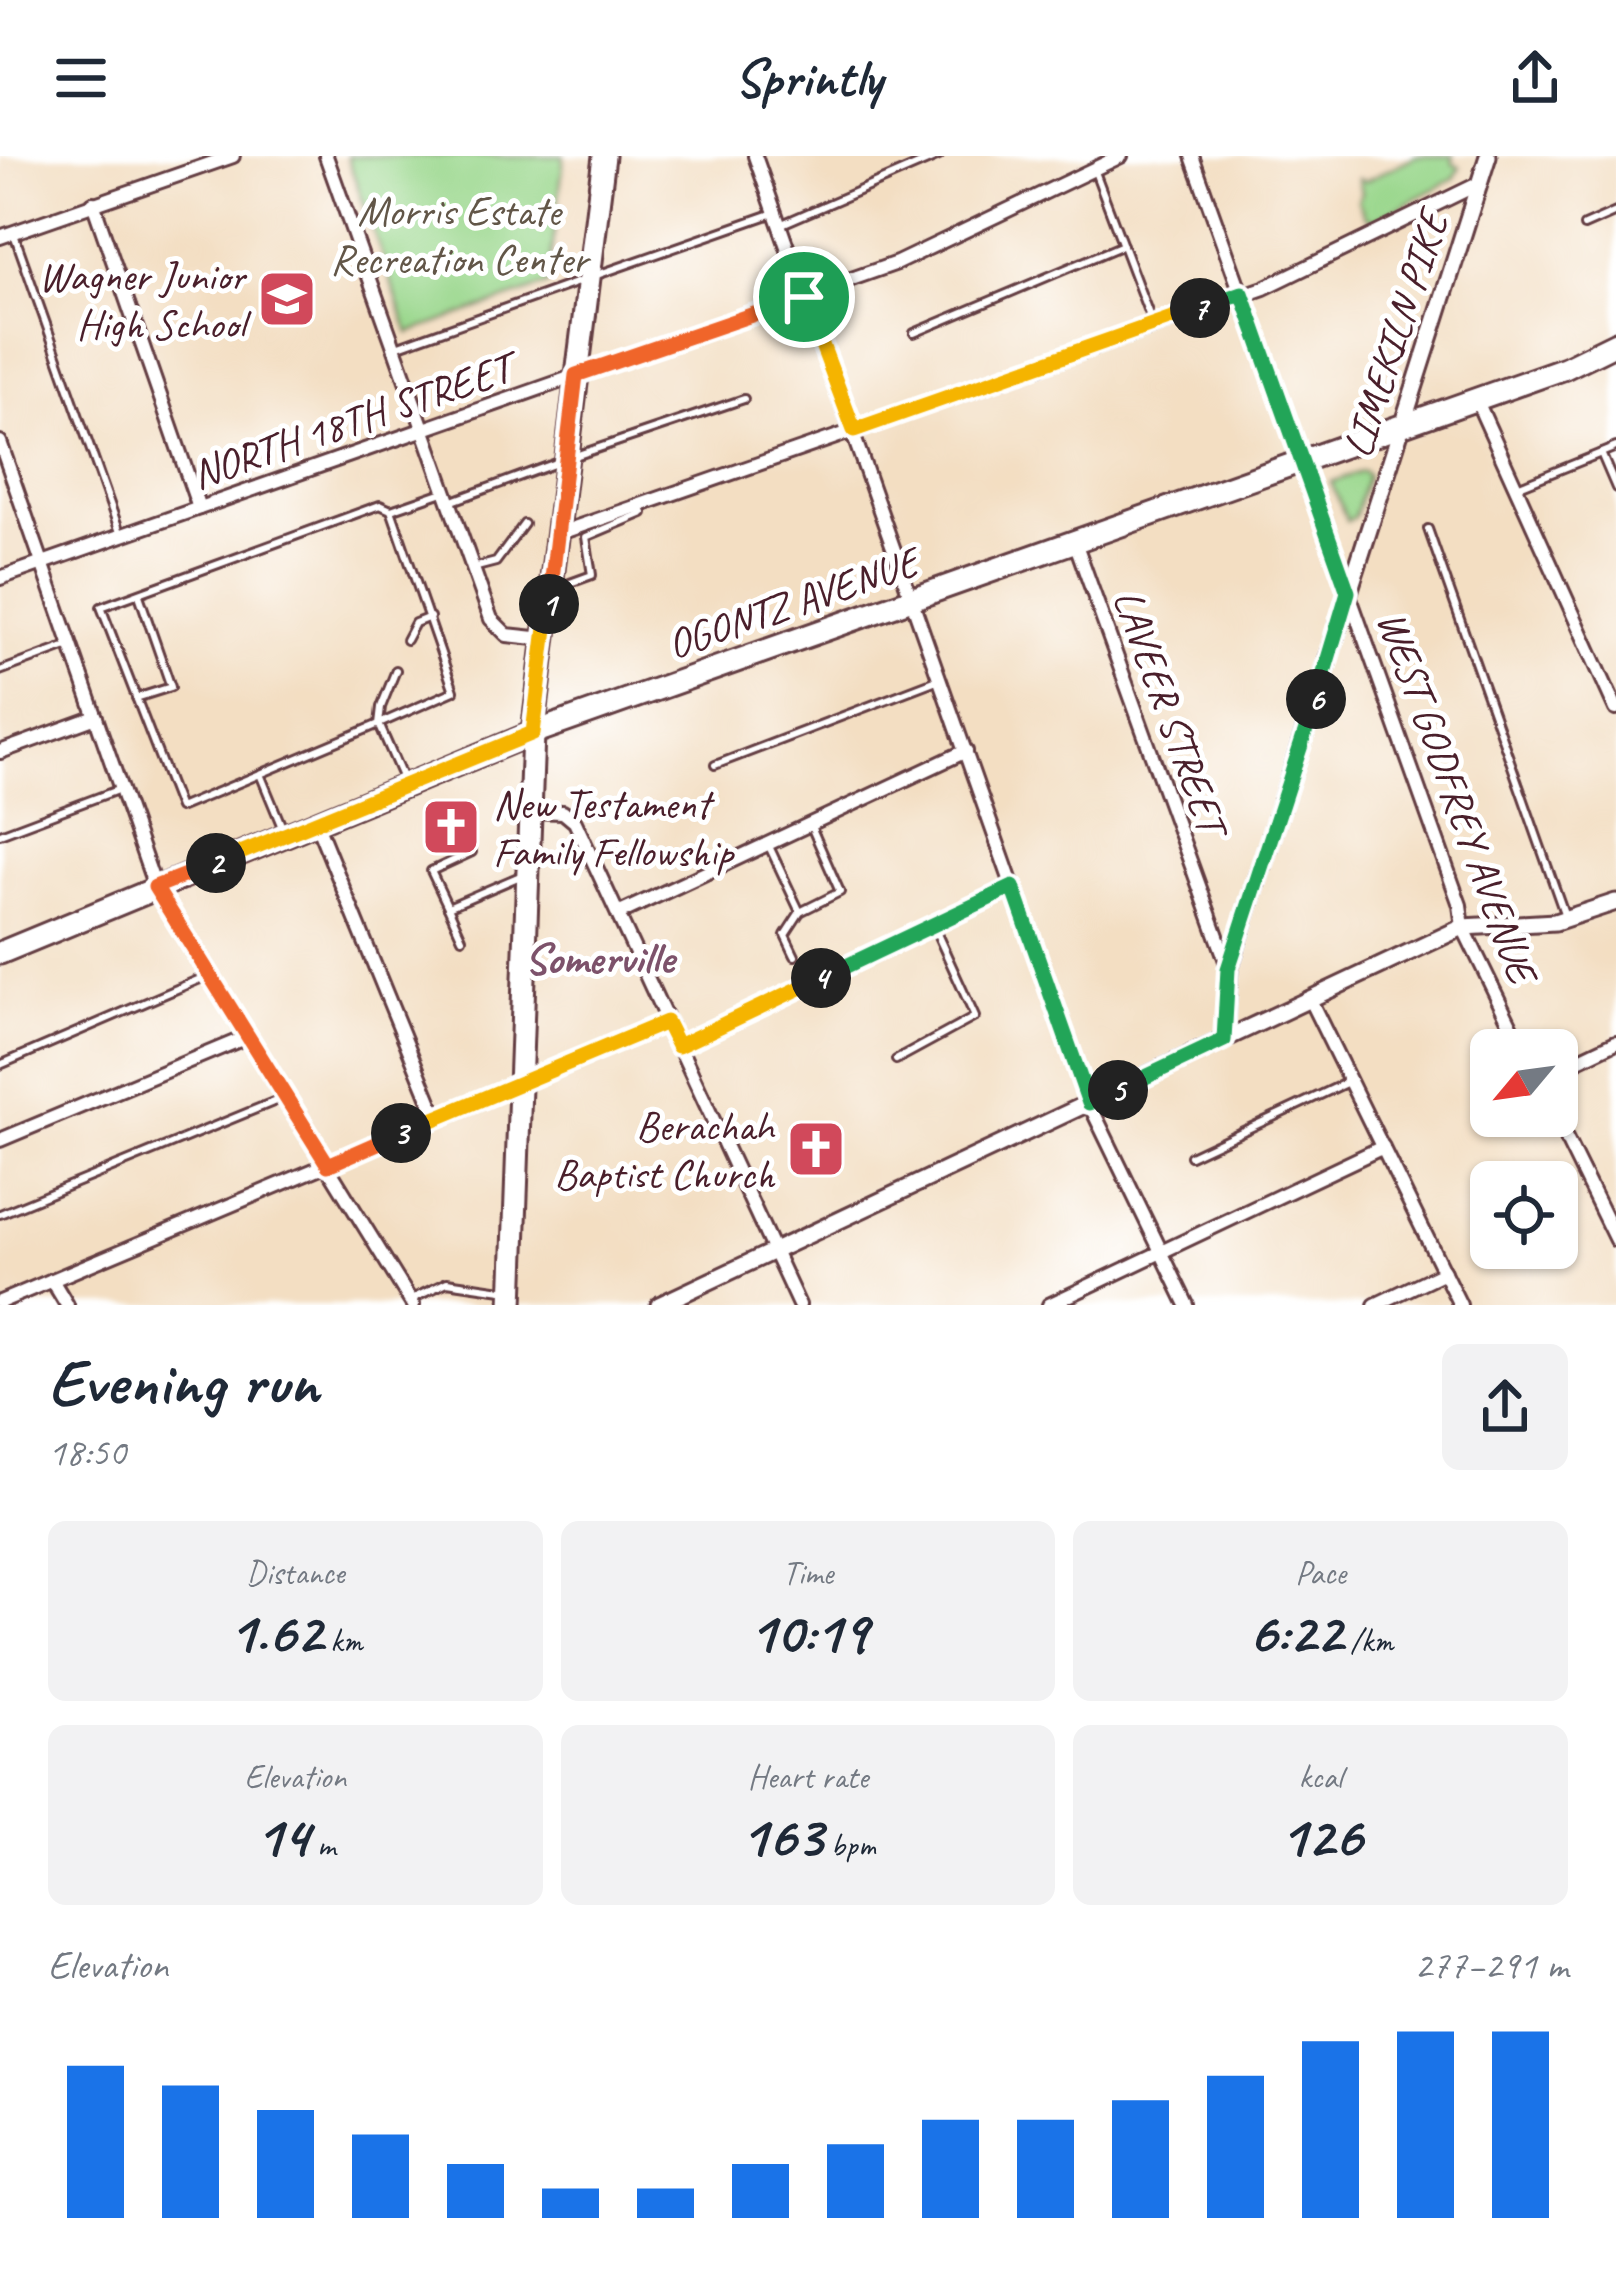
<!DOCTYPE html>
<meta charset="utf-8">
<style>
body{margin:0;font-family:Caveat,sans-serif;background:#f2f2f3;color:#1f2937;height:100vh;display:flex;flex-direction:column;font-size:45px;white-space:nowrap}
*{box-sizing:border-box;margin:0}
p{font-size:39px;color:#747a83}
.icon{flex:none;width:66px;height:66px;fill:none;stroke:currentColor;stroke-width:2;stroke-linecap:round;stroke-linejoin:round}
.map{position:relative;height:1149px;overflow:hidden}
.side{display:flex;flex-direction:column;background:#fff;flex:1}
.side>*{flex:none}
.needle{width:78px;rotate:241deg}
.controls{position:absolute;left:1470px;top:873px;display:grid;gap:24px}
.controls a{display:grid;place-items:center;width:108px;height:108px;border-radius:18px;background:#fff;box-shadow:0 3px 9px #0004;font-size:60px}
.pin{position:absolute;display:grid;place-items:center;width:102px;height:102px;color:#fff;margin:-51px;border:6px solid #fff;border-radius:50%;box-shadow:0 3px 12px #0007}
.km{position:absolute;width:60px;height:60px;margin:-30px;border-radius:50%;background:#222;color:#fff;font-size:33px;line-height:60px;text-align:center}
.round{display:grid;place-items:center;flex:none;width:126px;height:126px;border-radius:18px;background:#f2f2f3}
.head{display:flex;align-items:center;justify-content:space-between;height:204px;padding:0 48px}
h1{font-size:66px;font-weight:700;line-height:90px}
.stats{display:grid;grid-template-columns:repeat(3,1fr);gap:18px;height:204px;padding:12px 48px}
.stats div{display:grid;align-content:center;border-radius:18px;background:#f2f2f3;text-align:center}
.stats b{font-size:60px;font-weight:700}
.stats small{font-size:33px;font-weight:400}
.stats p{font-size:33px}
.chart{height:336px;padding:24px 48px}
.chart p{display:flex;justify-content:space-between}
.chart svg{width:100%;height:216px;margin-top:12px;stroke:#1a73e8;stroke-width:6}
header{display:flex;justify-content:space-between;align-items:center;height:156px;padding:0 48px;background:#fff;font-size:54px;font-weight:700}
.map>svg:first-child{display:block}
.green{fill:#9ad78c;stroke:#727b5c;stroke-width:3}
.lines{fill:none;stroke-linecap:round;stroke-linejoin:round}
.service-casing{stroke:#633c42;stroke-width:12}
.minor-casing{stroke:#633c42;stroke-width:18}
.tertiary-casing{stroke:#633c42;stroke-width:21}
.primary-casing{stroke:#633c42;stroke-width:27}
.service{stroke:#fff;stroke-width:6}
.minor{stroke:#fff;stroke-width:12}
.tertiary{stroke:#fff;stroke-width:15}
.primary{stroke:#fff;stroke-width:21}
.split-1-casing{stroke:#fff;stroke-width:24}
.split-2-casing{stroke:#fff;stroke-width:24}
.split-3-casing{stroke:#fff;stroke-width:24}
.split-4-casing{stroke:#fff;stroke-width:24}
.split-5-casing{stroke:#fff;stroke-width:24}
.split-6-casing{stroke:#fff;stroke-width:24}
.split-7-casing{stroke:#fff;stroke-width:24}
.split-8-casing{stroke:#fff;stroke-width:24}
.split-1{stroke:#f0652b;stroke-width:15}
.split-2{stroke:#f5b400;stroke-width:15}
.split-3{stroke:#f0652b;stroke-width:15}
.split-4{stroke:#f5b400;stroke-width:15}
.split-5{stroke:#22a559;stroke-width:15}
.split-6{stroke:#22a559;stroke-width:15}
.split-7{stroke:#22a559;stroke-width:15}
.split-8{stroke:#f5b400;stroke-width:15}
.labels{text-anchor:middle;stroke-width:10;stroke-linejoin:round;paint-order:stroke}
.park-label{font-size:42px;fill:#625648;stroke:#fff}
.poi-label{font-size:42px;fill:#4a1f2b;stroke:#fff;text-anchor:end}
.street-label{font-size:42px;fill:#4a1f2b;stroke:#fff}
.neighbourhood-label{font-size:45px;font-weight:bold;fill:#7d526b;stroke:#fff}
</style>
<header><svg class="icon" aria-label="menu" viewBox="0 0 24 24"><path d="M4 6h16M4 12h16M4 18h16"/></svg>Sprintly<svg class="icon" aria-label="share" viewBox="0 0 24 24"><path d="M12 15V3M7 8l5-5 5 5M5 13v7h14v-7"/></svg></header>
<div class="map">
<svg width="1616" height="1149" viewBox="0 0 1616 1149">
<rect width="100%" height="100%" fill="#fff"/>
<filter id="ink" filterUnits="userSpaceOnUse"><feTurbulence type="fractalNoise" baseFrequency=".00833" numOctaves="2"/><feDisplacementMap in="SourceGraphic" scale="24" xChannelSelector="R" yChannelSelector="G"/><feConvolveMatrix kernelMatrix="1 2 1 2 8 2 1 2 1" color-interpolation-filters="sRGB"/></filter>
<filter id="wash" filterUnits="userSpaceOnUse"><feTurbulence type="fractalNoise" baseFrequency=".004" numOctaves="4" result="noise"/><feDisplacementMap in="SourceGraphic" scale="48" xChannelSelector="R" yChannelSelector="G"/><feGaussianBlur stdDeviation="2.7" result="paint"/><feColorMatrix in="noise" values="0 0 0 0 0 0 0 0 0 0 0 0 0 0 0 0 0 1.4 0 .05"/><feComposite in="paint" operator="in"/></filter>
<g filter="url(#wash)">
<rect width="100%" height="100%" fill="#f3dec2"/>
<g class="green">
<path d="M347 0H564L548 129 409 177Z"/>
<path d="M1416 0H1453V8L1460 11 1454 23 1374 64 1366 61 1358 45 1362 36 1359 23 1365 25Z"/>
<path d="M1363 315 1367 320 1354 361 1347 365 1331 326Z"/>
</g>
</g>
<g filter="url(#ink)">
<g class="lines">
<defs>
<g id="service">
<path d="M1094 13 1153 169"/>
<path d="M782 68 939 0"/>
<path d="M1584 70 1616 56"/>
<path d="M14 78 121 379"/>
<path d="M594 120 774 57"/>
<path d="M914 177 1123 89"/>
<path d="M396 191 581 125"/>
<path d="M1601 297 1616 332"/>
<path d="M572 301 744 243"/>
<path d="M1517 331 1616 291"/>
<path d="M450 346 559 306"/>
<path d="M391 354 380 349 101 451 179 652 379 568 381 551 396 514"/>
<path d="M1428 373 1565 760"/>
<path d="M473 412 496 406 524 368"/>
<path d="M559 431 592 419 586 381 643 357 640 351"/>
<path d="M406 484 415 467 430 461"/>
<path d="M0 515 70 489"/>
<path d="M136 542 171 531 139 439"/>
<path d="M715 609 937 524"/>
<path d="M260 618 284 676"/>
<path d="M403 623 379 568 454 535 391 354 443 336"/>
<path d="M0 678 120 633"/>
<path d="M768 688 800 756 840 736 810 668"/>
<path d="M448 751 431 715 472 696"/>
<path d="M462 782 448 751 525 718"/>
<path d="M795 800 785 779 800 756"/>
<path d="M896 904 975 861 933 769"/>
<path d="M0 909 207 820"/>
<path d="M1190 1000 1350 925"/>
<path d="M0 1058 283 942"/>
<path d="M410 1144 447 1126 509 1135"/>
</g>
<g id="minor">
<path d="M326 0 491 463 507 479 544 483"/>
<path d="M755 0 1089 947 1187 1149"/>
<path d="M1192 0 1460 749 1463 771 1523 894"/>
<path d="M93 47 199 352"/>
<path d="M0 81 233 0"/>
<path d="M1476 243 1616 553"/>
<path d="M0 286 155 731 413 1149"/>
<path d="M557 378 1264 132 1480 27"/>
<path d="M1075 386 1229 813"/>
<path d="M0 422 897 107 1121 0"/>
<path d="M0 596 96 561"/>
<path d="M530 655 563 656 575 666 799 1149"/>
<path d="M316 666 437 962"/>
<path d="M618 758 966 595"/>
<path d="M1309 842 1460 1149"/>
<path d="M678 890 1013 731"/>
<path d="M1557 914 1616 886"/>
<path d="M1555 960 1616 1084"/>
<path d="M0 984 249 880"/>
<path d="M52 1124 67 1149"/>
<path d="M0 1146 666 866"/>
<path d="M1049 1149 1383 991"/>
<path d="M1375 1149 1444 1116"/>
</g>
<g id="tertiary">
<path d="M1224 884 1229 813 1488 0"/>
<path d="M659 1149 1463 771 1555 766 1616 746"/>
</g>
<g id="primary">
<path d="M0 797 533 577 1565 212 1616 187"/>
<path d="M512 1149 533 577 604 0"/>
</g>
</defs>
<use href="#service" class="service-casing"/>
<use href="#minor" class="minor-casing"/>
<use href="#tertiary" class="tertiary-casing"/>
<use href="#primary" class="primary-casing"/>
<use href="#service" class="service"/>
<use href="#minor" class="minor"/>
<use href="#tertiary" class="tertiary"/>
<use href="#primary" class="primary"/>
</g>
</g>
<g class="lines" filter="url(#ink)">
<defs>
<path id="split-1" d="M549 448 576 219 804 141"/>
<path id="split-2" d="M216 707 533 577 549 448"/>
<path id="split-3" d="M216 707 155 731 328 1009 401 977"/>
<path id="split-4" d="M401 977 666 866 678 890 821 822"/>
<path id="split-5" d="M821 822 1013 731 1089 947 1118 934"/>
<path id="split-6" d="M1118 934 1224 884 1228 813 1316 543"/>
<path id="split-7" d="M1200 152 1242 137 1348 436 1316 543"/>
<path id="split-8" d="M804 141 854 274 1200 152"/>
</defs>
<use href="#split-1" class="split-1-casing"/>
<use href="#split-2" class="split-2-casing"/>
<use href="#split-3" class="split-3-casing"/>
<use href="#split-4" class="split-4-casing"/>
<use href="#split-5" class="split-5-casing"/>
<use href="#split-6" class="split-6-casing"/>
<use href="#split-7" class="split-7-casing"/>
<use href="#split-8" class="split-8-casing"/>
<use href="#split-1" class="split-1"/>
<use href="#split-2" class="split-2"/>
<use href="#split-3" class="split-3"/>
<use href="#split-4" class="split-4"/>
<use href="#split-5" class="split-5"/>
<use href="#split-6" class="split-6"/>
<use href="#split-7" class="split-7"/>
<use href="#split-8" class="split-8"/>
</g>
<defs>
<symbol id="school-square" viewBox="-11 -11 22 22"><rect x="-9" y="-9" width="18" height="18" rx="4" fill="#d1495b" stroke="#fff"/><path d="M0-5L7-2L0 1L-7-2ZM-4 1L0 2.5L4 1V4Q0 6-4 4Z" fill="#fff"/></symbol>
<symbol id="church-square" viewBox="-11 -11 22 22"><rect x="-9" y="-9" width="18" height="18" rx="4" fill="#d1495b" stroke="#fff"/><path d="M-1.2-6h2.4v3.5h3.3v2.4h-3.3V6h-2.4V-.1h-3.3v-2.4h3.3Z" fill="#fff"/></symbol>
</defs>
<g fill-rule="evenodd">
<use href="#school-square" x="254" y="110" width="66" height="66"/>
<use href="#church-square" x="418" y="638" width="66" height="66"/>
<use href="#church-square" x="783" y="960" width="66" height="66"/>
</g>
<g class="labels">
<g class="park-label">
<text x="459" y="69">Morris Estate<tspan x="459" dy="48">Recreation Center</tspan></text>
</g>
<g class="poi-label">
<text x="245" y="134">Wagner Junior<tspan x="245" dy="48">High School</tspan></text>
<text x="493" y="662" text-anchor="start">New Testament<tspan x="493" dy="48">Family Fellowship</tspan></text>
<text x="774" y="984">Berachah<tspan x="774" dy="48">Baptist Church</tspan></text>
</g>
<g class="street-label">
<text transform="translate(1394 178) rotate(-72)" y="15">LIMEKILN PIKE</text>
<text transform="translate(351 264) rotate(-19)" y="15">NORTH 18TH STREET</text>
<text transform="translate(792 446) rotate(-19)" y="15">OGONTZ AVENUE</text>
<text transform="translate(1171 555) rotate(70)" y="15">LAVEER STREET</text>
<text transform="translate(1458 640) rotate(70)" y="15">WEST GODFREY AVENUE</text>
</g>
<g class="neighbourhood-label">
<text x="599" y="817">Somerville</text>
</g>
</g>
</svg>
<div class="controls">
<a><svg class="needle" viewBox="-14 -14 28 28"><path d="M0-13l5 13h-10z" fill="#e53935"/><path d="M0 13l5-13h-10z" fill="#747a83"/></svg></a>
<a><svg class="icon" aria-label="locate" viewBox="0 0 24 24"><circle cx="12" cy="12" r="6"/><path d="M12 2v4M12 18v4M2 12h4M18 12h4"/></svg></a>
</div>
<div class="pin" style="left:804px;top:141px;background:#1e9e55"><svg class="icon" aria-label="arrive" viewBox="0 0 24 24"><path d="M6 21V4h12l-3 4 3 4H6"/></svg></div>
<b class="km" style="left:549px;top:448px">1</b>
<b class="km" style="left:216px;top:707px">2</b>
<b class="km" style="left:401px;top:977px">3</b>
<b class="km" style="left:821px;top:822px">4</b>
<b class="km" style="left:1118px;top:934px">5</b>
<b class="km" style="left:1316px;top:543px">6</b>
<b class="km" style="left:1200px;top:152px">7</b>
</div>
<section class="side">
<div class="head"><div><h1>Evening run</h1><p>18:50</p></div><a class="round"><svg class="icon" aria-label="share" viewBox="0 0 24 24"><path d="M12 15V3M7 8l5-5 5 5M5 13v7h14v-7"/></svg></a></div>
<div class="stats">
<div><p>Distance</p><b>1.62<small> km</small></b></div>
<div><p>Time</p><b>10:19</b></div>
<div><p>Pace</p><b>6:22<small> /km</small></b></div>
</div>
<div class="stats">
<div><p>Elevation</p><b>14<small> m</small></b></div>
<div><p>Heart rate</p><b>163<small> bpm</small></b></div>
<div><p>kcal</p><b>126</b></div>
</div>
<div class="chart"><p><span>Elevation</span>277–291 m</p>
<svg viewBox="0 0 160 44" preserveAspectRatio="none"><path d="M5 44V13M15 44V17M25 44V22M35 44V27M45 44V33M55 44V38M65 44V38M75 44V33M85 44V29M95 44V24M105 44V24M115 44V20M125 44V15M135 44V8M145 44V6M155 44V6"/></svg>
</div>
</section>
